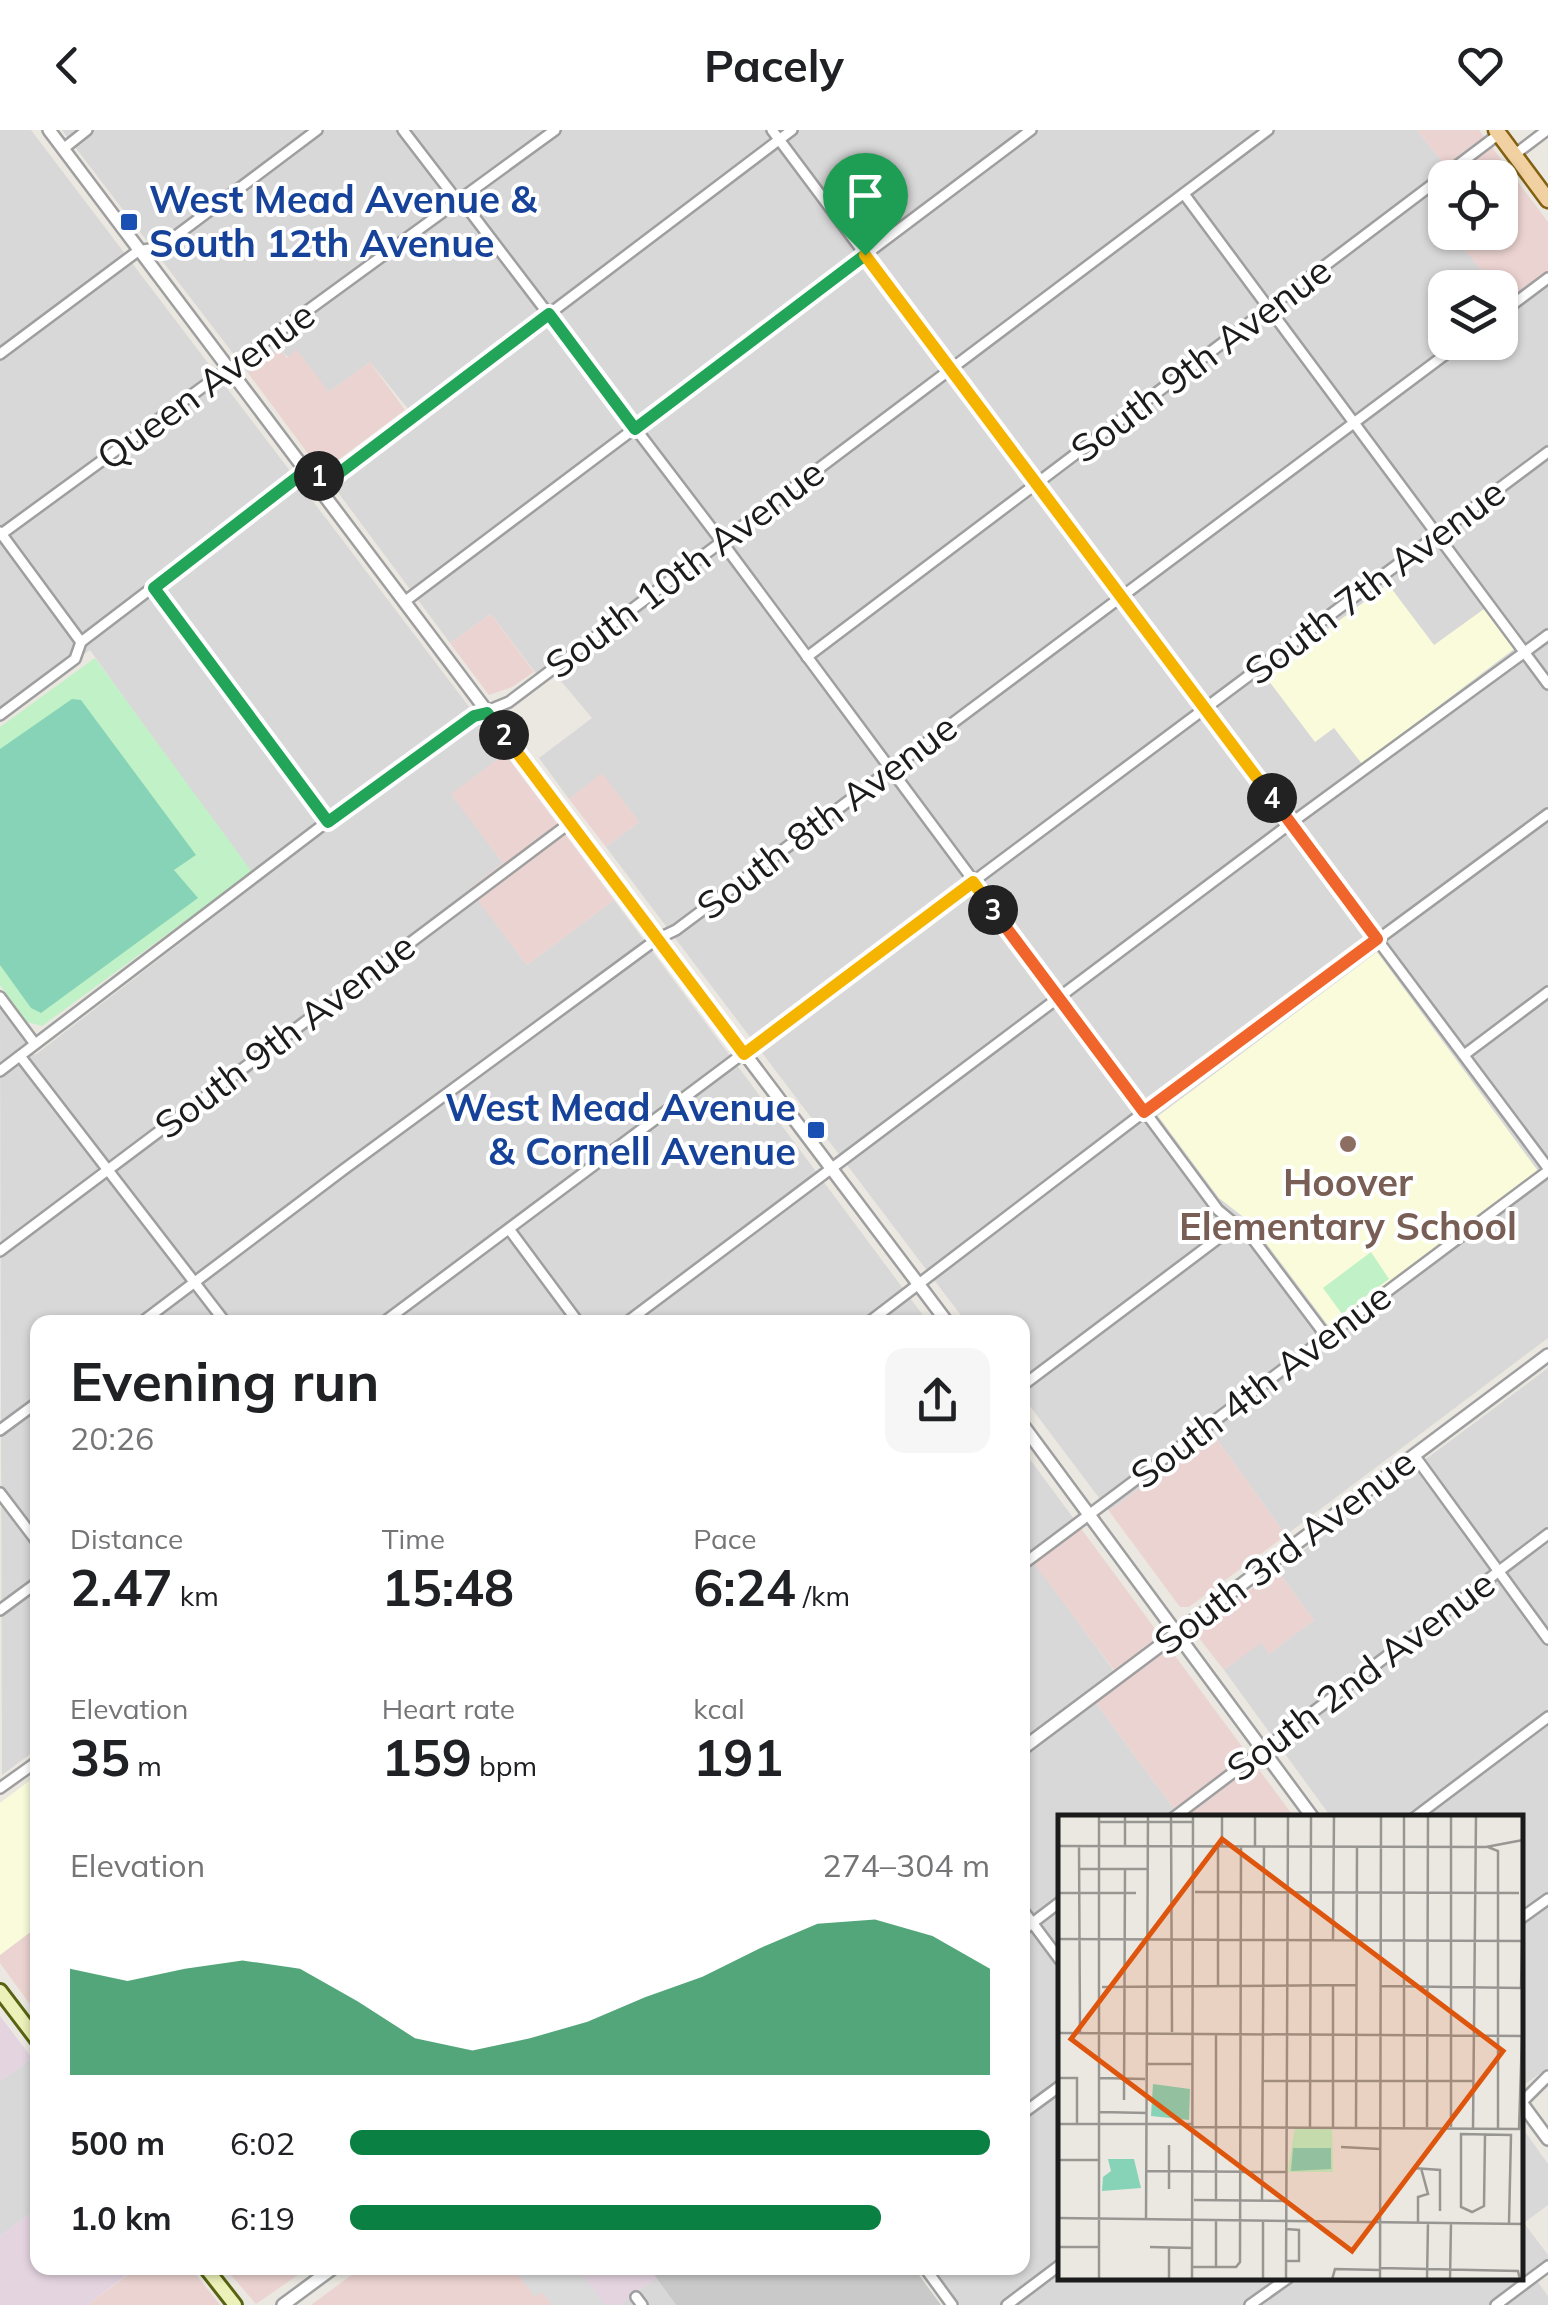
<!DOCTYPE html>
<meta charset="utf-8">
<style>
body{margin:0;font-family:Mulish,sans-serif;background:#f6f6f6;color:#202124;height:100vh;display:flex;flex-direction:column;font-size:38px;white-space:nowrap}
*{box-sizing:border-box;margin:0}
p{font-size:32px;color:#757577}
.icon{flex:none;width:55px;height:55px;fill:none;stroke:currentColor;stroke-width:2;stroke-linecap:round;stroke-linejoin:round}
.map{position:relative;flex:1;overflow:hidden}
.side{position:absolute;left:30px;top:1185px;width:1000px;height:960px;display:flex;flex-direction:column;background:#fff;border-radius:20px;box-shadow:0 2px 8px #0004}
.side>*{flex:none}
.tools{position:absolute;left:1428px;top:30px;display:grid;gap:20px}
.tools a{display:grid;place-items:center;width:90px;height:90px;border-radius:20px;background:#fff;box-shadow:0 2px 8px #0004;font-size:50px}
.pin{position:absolute;display:grid;place-items:center;width:85px;height:85px;color:#fff;margin:-102px -42px;border-radius:50% 50% 50% 0;rotate:-45deg;box-shadow:0 0 10px #0007}
.pin .icon{rotate:45deg}
.km{position:absolute;width:50px;height:50px;margin:-25px;border-radius:50%;background:#222;color:#fff;font-size:28px;line-height:50px;text-align:center}
.round{display:grid;place-items:center;flex:none;width:105px;height:105px;border-radius:20px;background:#f6f6f6}
.headline{display:flex;align-items:center;justify-content:space-between;height:170px;padding:0 40px}
h1{font-size:55px;font-weight:700;line-height:75px}
.stats{display:grid;grid-template-columns:repeat(3,1fr);gap:15px;height:170px;padding:10px 40px}
.stats div{display:grid;align-content:center}
.stats b{font-size:50px;font-weight:700}
.stats small{font-size:28px;font-weight:400}
.stats p{font-size:28px}
.chart{height:280px;padding:20px 40px}
.chart p{display:flex;justify-content:space-between}
.chart svg{width:100%;height:180px;margin-top:10px;fill:#0b8043;opacity:.7}
ul{padding:0 40px;list-style:none;font-size:32px}
li{display:grid;grid-template-columns:160px 120px 1fr;align-items:center;height:75px}
li i{height:25px;border-radius:12px;background:#0b8043}
header{display:flex;justify-content:space-between;align-items:center;height:130px;padding:0 40px;background:#fff;font-size:45px;font-weight:700}
.map>svg:first-child{display:block}
.residential{fill:#d9d8d8}
.commercial{fill:#ebd3d1}
.industrial{fill:#e4d4e0}
.education{fill:#f9fbdb}
.religious{fill:#c9c9c9}
.park{fill:#c1f2c7}
.pitch{fill:#87d3b8}
.parking{fill:#dbdbdb}
.lines{fill:none;stroke-linecap:round;stroke-linejoin:round}
.minor-casing{stroke:#9f9f9f;stroke-width:14}
.tertiary-casing{stroke:#9f9f9f;stroke-width:16}
.secondary-casing{stroke:#576310;stroke-width:18}
.primary-casing{stroke:#826010;stroke-width:19}
.minor{stroke:#fff;stroke-width:9}
.tertiary{stroke:#fff;stroke-width:11}
.secondary{stroke:#ecf1b9;stroke-width:12}
.primary{stroke:#f1d1a1;stroke-width:14}
.split-1-casing{stroke:#fff;stroke-width:20}
.split-2-casing{stroke:#fff;stroke-width:20}
.split-3-casing{stroke:#fff;stroke-width:20}
.split-4-casing{stroke:#fff;stroke-width:20}
.split-5-casing{stroke:#fff;stroke-width:20}
.split-1{stroke:#22a559;stroke-width:12}
.split-2{stroke:#22a559;stroke-width:12}
.split-3{stroke:#f5b400;stroke-width:12}
.split-4{stroke:#f0652b;stroke-width:12}
.split-5{stroke:#f5b400;stroke-width:12}
.transit-dot{fill:#1a4fb4;stroke:#fff;stroke-width:4}
.education-dot{fill:#8d6e63;stroke:#fff;stroke-width:4}
.labels{text-anchor:middle;stroke-width:8;stroke-linejoin:round;paint-order:stroke}
.transit-label{font-size:38px;font-weight:bold;fill:#164399;stroke:#fff;text-anchor:start}
.street-label{font-size:38px;fill:#1b1b1b;stroke:#fff}
.education-label{font-size:38px;font-weight:bold;fill:#785e54;stroke:#fff}
.inset-road{fill:none;stroke:#989692;stroke-width:2.5}
.view{fill:#de560d;fill-opacity:0.15;stroke:#de560d;stroke-width:5}
.inset-edge{fill:none;stroke:#1b1b1b;stroke-width:5}
</style>
<header><svg class="icon" aria-label="back" viewBox="0 0 24 24"><path d="M15 5l-7 7 7 7"/></svg>Pacely<svg class="icon" aria-label="heart" viewBox="0 0 24 24"><path d="M12 20l-8-8c-3-5 5-10 8-4 3-6 11-1 8 4z"/></svg></header>
<div class="map">
<svg width="1548" height="2175" viewBox="0 0 1548 2175">
<rect width="100%" height="100%" fill="#ebe8e1"/>
<g class="residential">
<path d="M0 0H31L505 624 452 664 503 733 470 759 527 835 614 770 928 1192H38L37 1619 2 1645 0 879 35 925 257 754 90 520 0 582Z"/>
<path d="M62 0H1417L1443 33 1427 46 1445 70V102L1471 103 1476 110 1464 118 1494 157 1445 158V212H1500V166L1513 182 1548 156V1208L1286 1405 1213 1304 1109 1381 1023 1267 1022 1192H966L606 717 639 692 602 644 569 669 539 628 592 588 556 545 544 554 491 484 450 513 337 361 336 356 417 290 370 232 329 262 280 220 248 243Z"/>
<path d="M1548 1238V1938L1525 1954 1521 1947 1520 1688 1331 1687 1224 1540 1261 1512 1270 1523 1314 1490 1277 1440Z"/>
<path d="M1023 1320 1074 1389 1028 1424 1114 1541 1087 1561 1180 1687 1060 1688V2148H1520L1521 1996 1548 2034V2075L1524 2093 1548 2125V2132L1532 2144 1548 2166V2175H960L932 2138H1022Z"/>
<path d="M32 1928 38 1936 37 2078 0 2106V1951Z"/>
<path d="M656 2148 676 2175H620Z"/>
</g>
<g class="commercial">
<path d="M1417 0H1479L1548 92V156L1512 182 1500 166V158L1494 157 1463 117 1476 110 1471 103 1500 102V48H1445V70L1427 46 1443 33Z"/>
<path d="M280 219 287 228 297 220 329 262 370 232 405 280 326 339 318 337 248 243Z"/>
<path d="M491 484 534 542 512 557 489 565 450 513Z"/>
<path d="M505 624 614 770 527 835 469 759 503 733 451 664Z"/>
<path d="M602 643 639 692 606 717 569 669Z"/>
<path d="M1213 1304 1286 1405 1189 1477H1180L1109 1381Z"/>
<path d="M1074 1389 1294 1687H1180L1087 1561 1114 1540 1027 1424Z"/>
<path d="M1277 1440 1314 1490 1269 1524 1261 1513 1224 1540 1199 1508 1202 1496Z"/>
<path d="M37 1797V1884L0 1833V1825Z"/>
<path d="M129 2138H191L220 2175H87L132 2142Z"/>
<path d="M225 2138H308L256 2174Z"/>
<path d="M361 2138H578L605 2175H311Z"/>
</g>
<g class="industrial">
<path d="M0 1886 32 1928 0 1951Z"/>
<path d="M37 2078 38 2138H129L132 2141 87 2175H0V2106Z"/>
<path d="M578 2138H649L656 2148 620 2175H605Z"/>
</g>
<g class="education">
<path d="M1388 454 1434 515 1484 479 1514 519 1362 634 1334 598 1315 612 1265 546Z"/>
<path d="M1377 822 1538 1041 1330 1198 1251 1093 1219 1068 1158 986Z"/>
<path d="M37 1645V1797L0 1825V1673Z"/>
</g>
<path class="religious" d="M649 2138H914L941 2175H676Z"/>
<g class="park">
<path d="M95 528 252 742 42 896 27 892 0 855V597Z"/>
<path d="M1371 1122 1389 1149 1342 1184 1323 1158Z"/>
</g>
<path class="pitch" d="M72 569 81 570 196 725 174 740 198 768 41 883 31 878 0 835V619Z"/>
<path class="parking" d="M513 2138H578L605 2175H552L542 2162 535 2167Z"/>
<g class="lines">
<defs>
<g id="minor">
<path d="M403 0 459 73 469 80 722 412 1218 1080 1253 1109 1326 1206"/>
<path d="M772 0 1548 1038"/>
<path d="M63 19 87 0"/>
<path d="M1514 25 1547 0"/>
<path d="M1184 64 1548 554"/>
<path d="M1500 184 1548 148"/>
<path d="M0 224 138 121 161 117 317 0"/>
<path d="M0 402 81 512"/>
<path d="M0 405 555 0"/>
<path d="M154 458 328 691"/>
<path d="M404 472 1031 0"/>
<path d="M807 527 1499 4"/>
<path d="M0 585 75 529 81 512 304 342 330 350 792 0"/>
<path d="M0 867 35 914"/>
<path d="M1464 925 1548 862"/>
<path d="M20 926 225 1192"/>
<path d="M0 941 328 691 475 586 509 572 1268 0"/>
<path d="M509 1099 578 1192"/>
<path d="M0 1121 571 692"/>
<path d="M142 1192 343 1040 657 809 676 800 1462 212"/>
<path d="M384 1192 1548 322"/>
<path d="M627 1192 1291 693 1548 505"/>
<path d="M869 1192 1144 982 1548 684"/>
<path d="M1022 1256 1236 1095"/>
<path d="M0 1300 38 1272"/>
<path d="M1414 1325 1548 1509"/>
<path d="M0 1363 38 1413"/>
<path d="M1022 1435 1548 1041"/>
<path d="M0 1480 38 1452"/>
<path d="M0 1658 38 1631"/>
<path d="M1173 1688 1548 1404"/>
<path d="M1414 1688 1548 1587"/>
<path d="M1022 1779 1060 1830"/>
<path d="M1520 1789 1548 1769"/>
<path d="M1022 1801 1060 1772"/>
<path d="M1520 1974 1548 1946"/>
<path d="M1022 1984 1060 1956"/>
<path d="M925 2138 952 2175"/>
<path d="M636 2167 642 2175"/>
<path d="M1007 2175 1060 2135"/>
<path d="M1250 2175 1288 2148"/>
<path d="M1496 2175 1548 2136"/>
</g>
<g id="tertiary">
<path d="M49 0 947 1192"/>
<path d="M1022 1294 1313 1688"/>
<path d="M1022 1619 1548 1225"/>
<path d="M1520 1971 1548 2009"/>
<path d="M283 2175 333 2138"/>
</g>
<g id="secondary">
<path d="M0 1861 38 1911"/>
<path d="M206 2138 235 2175"/>
</g>
<path id="primary" d="M1496 0 1548 70"/>
</defs>
<use href="#minor" class="minor-casing"/>
<use href="#tertiary" class="tertiary-casing"/>
<use href="#secondary" class="secondary-casing"/>
<use href="#primary" class="primary-casing"/>
<use href="#minor" class="minor"/>
<use href="#tertiary" class="tertiary"/>
<use href="#secondary" class="secondary"/>
<use href="#primary" class="primary"/>
</g>
<g class="lines">
<defs>
<path id="split-1" d="M319 346 330 350 549 184 635 299 865 125"/>
<path id="split-2" d="M319 346 304 342 154 458 328 692 474 586 487 583 504 605"/>
<path id="split-3" d="M504 605 744 924 973 752 993 780"/>
<path id="split-4" d="M993 780 1144 982 1377 809 1272 668"/>
<path id="split-5" d="M865 125 1272 668"/>
</defs>
<use href="#split-1" class="split-1-casing"/>
<use href="#split-2" class="split-2-casing"/>
<use href="#split-3" class="split-3-casing"/>
<use href="#split-4" class="split-4-casing"/>
<use href="#split-5" class="split-5-casing"/>
<use href="#split-1" class="split-1"/>
<use href="#split-2" class="split-2"/>
<use href="#split-3" class="split-3"/>
<use href="#split-4" class="split-4"/>
<use href="#split-5" class="split-5"/>
</g>
<g class="transit-dot">
<rect x="119" y="82" width="20" height="20" rx="5"/>
<rect x="806" y="990" width="20" height="20" rx="5"/>
</g>
<circle class="education-dot" cx="1348" cy="1014" r="10"/>
<g class="labels">
<g class="transit-label">
<text x="149" y="83">West Mead Avenue &amp;<tspan x="149" dy="44">South 12th Avenue</tspan></text>
<text x="796" y="991" text-anchor="end">West Mead Avenue<tspan x="796" dy="44">&amp; Cornell Avenue</tspan></text>
</g>
<g class="street-label">
<text transform="translate(1201 230) rotate(-37)" y="13">South 9th Avenue</text>
<text transform="translate(206 256) rotate(-36)" y="13">Queen Avenue</text>
<text transform="translate(685 439) rotate(-37)" y="13">South 10th Avenue</text>
<text transform="translate(1375 452) rotate(-37)" y="13">South 7th Avenue</text>
<text transform="translate(827 687) rotate(-37)" y="13">South 8th Avenue</text>
<text transform="translate(285 906) rotate(-37)" y="13">South 9th Avenue</text>
<text transform="translate(1261 1256) rotate(-37)" y="13">South 4th Avenue</text>
<text transform="translate(1285 1422) rotate(-37)" y="13">South 3rd Avenue</text>
<text transform="translate(1361 1546) rotate(-37)" y="13">South 2nd Avenue</text>
</g>
<g class="education-label">
<text x="1348" y="1066">Hoover<tspan x="1348" dy="44">Elementary School</tspan></text>
</g>
</g>
<g transform="translate(1058 1685)">
<rect width="465" height="465" fill="#ebe8e1"/>
<path d="M237 312 274 313 275 357H230Z" fill="#c1f2c7"/>
<path d="M95 269 132 274 131 305 93 301ZM256 333H273V354L233 356 235 333ZM50 344H76L83 373 44 376 45 362 53 356Z" fill="#87d3b8"/>
<path class="inset-road" d="M41 0V465M113 0 114 217M164 0V31M41 7H135M0 31 428 32 465 25M21 31 22 218M67 31V0M160 31V171M197 31V0M430 32 440 36V314M21 54H90M137 77 461 78M0 78H78M0 124 464 126M275 125 276 0M322 171 463 173 465 92M44 172 298 170M0 218 465 221M88 249H135M0 263H19V309M42 263 87 264M205 266H416M66 285 67 54M42 297 89 298M0 309H135M135 312 461 314 464 221M252 312 253 0M275 312V171M298 312 299 31M346 312V0M369 312 370 0M393 312V0M415 314 418 0M427 320 426 391 414 397 403 392V319L453 320 451 408M111 330V374M283 332 322 334M0 345H41M355 353 382 355V396M88 356 228 357M136 385 228 386M158 386V218M204 386 206 31M0 403 465 409M88 404 90 0M360 407V382L370 379 363 353M0 432H41M92 432 134 433M228 446H241V415L228 414M134 452H178L182 447 183 31M158 452V405M323 453 460 456 462 465M111 465V433M134 465 135 0M205 465V405M228 465 230 0M274 465 277 454 322 455M322 465 323 0M369 465 370 407M392 465 393 407"/>
<path class="view" d="M164 24 445 236 294 436 13 224Z"/>
<rect width="465" height="465" class="inset-edge"/>
</g>
</svg>
<div class="tools">
<a><svg class="icon" aria-label="locate" viewBox="0 0 24 24"><circle cx="12" cy="12" r="6"/><path d="M12 2v4M12 18v4M2 12h4M18 12h4"/></svg></a>
<a><svg class="icon" aria-label="layers" viewBox="0 0 24 24"><path d="M12 4l9 5-9 5-9-5zM3 14l9 5 9-5"/></svg></a>
</div>
<div class="pin" style="left:865px;top:125px;background:#1e9e55"><svg class="icon" aria-label="arrive" viewBox="0 0 24 24"><path d="M6 21V4h12l-3 4 3 4H6"/></svg></div>
<b class="km" style="left:319px;top:346px">1</b>
<b class="km" style="left:504px;top:605px">2</b>
<b class="km" style="left:993px;top:780px">3</b>
<b class="km" style="left:1272px;top:668px">4</b>
<section class="side">
<div class="headline"><div><h1>Evening run</h1><p>20:26</p></div><a class="round"><svg class="icon" aria-label="share" viewBox="0 0 24 24"><path d="M12 15V3M7 8l5-5 5 5M5 13v7h14v-7"/></svg></a></div>
<div class="stats">
<div><p>Distance</p><b>2.47<small> km</small></b></div>
<div><p>Time</p><b>15:48</b></div>
<div><p>Pace</p><b>6:24<small> /km</small></b></div>
</div>
<div class="stats">
<div><p>Elevation</p><b>35<small> m</small></b></div>
<div><p>Heart rate</p><b>159<small> bpm</small></b></div>
<div><p>kcal</p><b>191</b></div>
</div>
<div class="chart"><p><span>Elevation</span>274–304 m</p>
<svg viewBox="0 0 160 44" preserveAspectRatio="none"><path d="M0 44V18L10 21L20 18L30 16L40 18L50 26L60 35L70 38L80 35L90 31L100 25L110 20L120 13L130 7L140 6L150 10L160 18V44z"/></svg>
</div>
<ul>
<li><b>500 m</b>6:02<i style="width:100%"></i></li>
<li><b>1.0 km</b>6:19<i style="width:83%"></i></li>
</ul>
</section>
</div>
